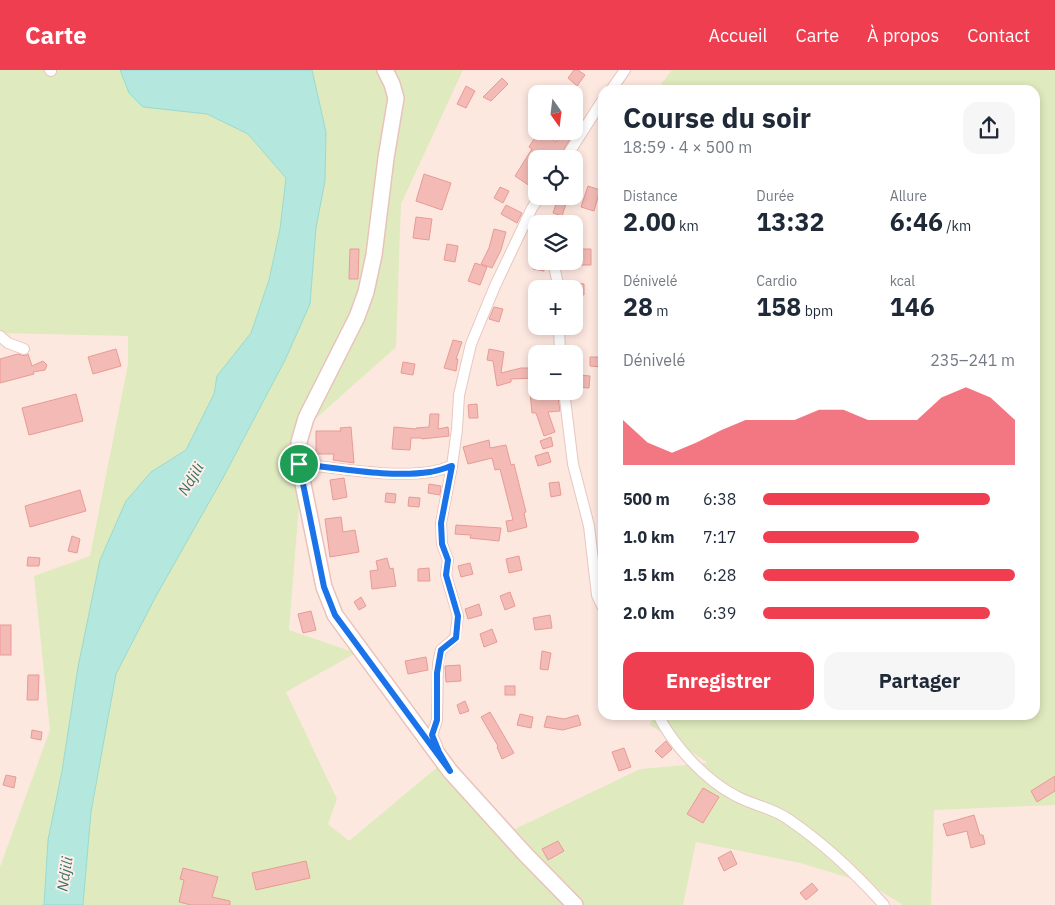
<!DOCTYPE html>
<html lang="fr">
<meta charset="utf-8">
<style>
body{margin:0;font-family:"IBM Plex Sans",sans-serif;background:#f6f6f7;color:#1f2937;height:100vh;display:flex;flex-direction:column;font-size:19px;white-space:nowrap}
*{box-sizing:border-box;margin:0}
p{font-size:16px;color:#747a83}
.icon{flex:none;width:28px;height:28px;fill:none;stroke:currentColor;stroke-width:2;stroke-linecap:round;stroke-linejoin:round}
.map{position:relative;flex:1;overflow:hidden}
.panel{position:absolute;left:598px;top:15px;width:442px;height:635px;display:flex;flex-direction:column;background:#fff;border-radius:15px;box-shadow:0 2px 8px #0003}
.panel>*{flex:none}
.needle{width:32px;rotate:166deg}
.tools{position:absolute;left:528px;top:15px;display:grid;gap:10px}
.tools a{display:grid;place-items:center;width:55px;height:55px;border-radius:10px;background:#fff;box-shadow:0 2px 8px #0003;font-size:25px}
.pin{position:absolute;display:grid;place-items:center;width:42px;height:42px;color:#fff;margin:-21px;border:2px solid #fff;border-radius:50%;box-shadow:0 1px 5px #0007}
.round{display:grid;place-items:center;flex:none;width:52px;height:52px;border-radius:15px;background:#f6f6f7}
.overview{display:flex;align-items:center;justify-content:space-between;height:85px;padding:0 25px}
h1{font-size:28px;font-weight:700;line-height:38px}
.stats{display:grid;grid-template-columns:repeat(3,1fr);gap:8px;height:85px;padding:5px 25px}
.stats div{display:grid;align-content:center}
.stats b{font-size:25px;font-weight:700}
.stats small{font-size:14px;font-weight:400}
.stats p{font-size:14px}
.chart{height:140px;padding:10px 25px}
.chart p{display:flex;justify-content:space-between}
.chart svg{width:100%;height:90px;margin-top:5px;fill:#ee3e4f;opacity:.7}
.cta{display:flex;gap:10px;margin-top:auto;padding:10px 25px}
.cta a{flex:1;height:58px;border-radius:15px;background:#ee3e4f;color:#fff;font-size:20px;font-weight:700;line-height:58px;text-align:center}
.cta a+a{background:#f6f6f7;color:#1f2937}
ul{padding:0 25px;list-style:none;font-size:16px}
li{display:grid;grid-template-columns:80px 60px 1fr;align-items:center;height:38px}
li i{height:12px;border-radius:6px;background:#ee3e4f}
header{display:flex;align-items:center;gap:30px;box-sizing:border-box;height:70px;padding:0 25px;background:#ee3e4f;color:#fff}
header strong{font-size:24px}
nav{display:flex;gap:28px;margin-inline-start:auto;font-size:18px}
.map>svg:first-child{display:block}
.green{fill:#dfebbe}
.water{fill:#b4e7de;stroke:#99dacf}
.building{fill:#f4bbb6;stroke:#e89a95}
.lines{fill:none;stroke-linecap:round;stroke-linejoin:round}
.street-casing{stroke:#e7c6c0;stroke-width:12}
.secondary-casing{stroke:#e9c2bb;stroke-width:18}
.street{stroke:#fff;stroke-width:10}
.secondary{stroke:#fff;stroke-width:15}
.route-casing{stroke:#fff;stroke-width:10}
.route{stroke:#1a73e8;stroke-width:6}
.labels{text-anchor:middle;stroke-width:4;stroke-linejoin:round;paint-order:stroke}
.water-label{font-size:15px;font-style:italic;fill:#37746b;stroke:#ffeee7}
</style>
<header>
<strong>Carte</strong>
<nav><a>Accueil</a><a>Carte</a><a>À propos</a><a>Contact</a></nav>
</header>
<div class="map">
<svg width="1055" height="835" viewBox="0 0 1055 835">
<rect width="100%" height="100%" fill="#fde8e0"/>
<g class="green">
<path d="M0 0H120L129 23 207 44 248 64 286 108 280 159 269 210 251 263 217 306 214 324 186 380 151 402 127 431 100 490 78 597 62 701 51 756 44 835H0V797L50 660 34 506 90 486 128 294V266L0 263Z"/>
<path d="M312 0H463L401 134 396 277 312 352 302 398 289 560 356 583 286 622 337 729 328 754 349 771 441 694 568 835H83L91 742 116 604 156 526 224 406 285 290 316 158 325 111 326 62Z"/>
<path d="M672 0H1055V735L934 740 931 835H903L869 814 800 793 696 772 683 835H582L515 759 640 699 708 693 650 655 653 645H1035V20H669L661 14Z"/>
</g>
<path class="water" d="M120 0H312L326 62 325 111 316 158 310 234 285 290 224 406 156 526 116 604 91 742 83 835H44L48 770 62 701 78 597 100 490 126 431 151 402 186 380 214 324 217 306 251 263 269 210 280 159 286 108 248 64 207 44 143 37 129 23Z"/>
<g class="building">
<path d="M574 0H578L585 5 577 16 568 8Z"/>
<path d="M502 8 508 14 491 31 483 27Z"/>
<path d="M466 16 475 21 466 38 457 34Z"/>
<path d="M539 61 556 72 562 61H575L558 89H536V105L530 116 515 106 532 79 529 77Z"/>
<path d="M424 104 451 113 442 140 416 131Z"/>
<path d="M588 116 600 120 594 141 581 137Z"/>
<path d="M500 117 509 121 503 133 494 128Z"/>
<path d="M557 131 566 134 562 146 553 143Z"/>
<path d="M506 135 522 143 517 153 501 144Z"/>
<path d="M416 147 432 149 429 170 413 168Z"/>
<path d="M494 159 506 162 501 180 492 198 481 194 489 178Z"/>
<path d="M447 174 458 176 455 192 444 190Z"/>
<path d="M350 179H359L358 209H349Z"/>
<path d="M579 179H591V195H580Z"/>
<path d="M534 191H546L544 201 533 199Z"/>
<path d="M475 193 487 197 480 215 468 211Z"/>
<path d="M574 213 584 214V225L574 224Z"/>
<path d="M494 237 503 239 499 252 489 249Z"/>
<path d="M453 270 462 272 456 289H458L456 301 444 298Z"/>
<path d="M116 279 121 296 93 304 88 287Z"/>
<path d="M489 279 504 282 501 303 521 298H536V308L511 309V312L497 316 493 291 487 290Z"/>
<path d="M18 284 25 286 28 284 32 296 43 291 47 295 45 300 33 302 34 304 0 313V289Z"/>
<path d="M590 287H601V297L590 296Z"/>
<path d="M403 292 415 294 413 305 401 303Z"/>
<path d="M579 305 590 306 589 318 578 317Z"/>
<path d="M543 321V328L558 327 560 341 548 342 555 362 544 366 536 343H532L530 323Z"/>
<path d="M76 324 83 351 29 365 22 338Z"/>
<path d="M477 334 478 348H469L468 335Z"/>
<path d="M430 344H439L438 359 448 357 449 366 422 369 421 368H411L410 380 392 379 394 357 416 359V358L429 357Z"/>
<path d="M351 357 354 393 333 390 334 384H316V361H341L340 358Z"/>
<path d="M551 367 553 376 543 379 540 371Z"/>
<path d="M489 370 490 378 506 375 511 395 514 394 526 442 524 443 527 457 508 462 506 451 513 450 500 399 495 400 492 388 468 394 463 377Z"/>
<path d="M548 382 551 392 538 396 535 386Z"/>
<path d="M344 408 347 427 333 430 330 410Z"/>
<path d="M559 412 561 425 551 427 549 413Z"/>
<path d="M429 414 441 416 440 425 428 423Z"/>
<path d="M80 420 86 441 30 457 25 436Z"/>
<path d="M386 423 396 424 395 433 385 432Z"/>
<path d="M409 427 420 428 419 437 408 436Z"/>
<path d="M341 447 343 462 355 460 359 482 330 487 325 449Z"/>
<path d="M456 455 501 458 499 471 470 468 471 465 455 464Z"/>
<path d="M72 466 80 469 77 483 68 481Z"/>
<path d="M519 486 522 500 509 503 506 489Z"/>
<path d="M28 487 40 488 39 496H27Z"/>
<path d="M387 488 390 499 393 498 396 516 372 519 370 501 378 500 376 491Z"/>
<path d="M470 493 473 504 461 507 458 496Z"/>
<path d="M429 498 430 511H418V499Z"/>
<path d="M510 522 515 536 505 540 500 526Z"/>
<path d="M361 527 366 536 359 540 354 532Z"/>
<path d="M479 534 482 545 468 549 465 539Z"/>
<path d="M311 541 316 560 303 563 298 544Z"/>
<path d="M550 545 552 558 535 560 533 548Z"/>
<rect x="0" y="555" width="11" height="30"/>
<path d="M492 559 497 572 484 577 480 564Z"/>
<path d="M542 581 551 583 548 600 540 599Z"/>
<path d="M426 587 428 600 408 604 405 591Z"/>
<path d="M460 595 461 611 446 612 445 596Z"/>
<path d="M28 605H39L38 630H27Z"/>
<rect x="505" y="616" width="10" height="9"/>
<path d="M465 631 469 641 460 644 457 635Z"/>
<path d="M490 642 514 683 502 689 497 677 498 676 481 647Z"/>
<path d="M520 644 533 647 531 658 517 655Z"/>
<path d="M578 645 581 655 563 660 544 657 547 646 564 649Z"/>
<path d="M32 660 42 662 41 670 31 668Z"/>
<path d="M666 671 672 679 662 688 655 681Z"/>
<path d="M624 678 631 697 619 701 612 682Z"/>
<path d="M6 705 16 707 14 718 3 715Z"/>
<path d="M1055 706V721L1037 732 1031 721Z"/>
<path d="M703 718 719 727 703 753 687 744Z"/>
<path d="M974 745 980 765H983L985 774 971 778 967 761 947 766 943 754Z"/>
<path d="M558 771 564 781 548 790 542 779Z"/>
<path d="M731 781 737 794 724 801 718 788Z"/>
<path d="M306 791 310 808 256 820 252 803Z"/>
<path d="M183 798 218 807 212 827 230 831V835H191L179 832 184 810 180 809Z"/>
<path d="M812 813 818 820 806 830 800 823Z"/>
</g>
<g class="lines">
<defs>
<g id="street">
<path d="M50 0 51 1"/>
<path d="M611 20 625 0"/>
<path d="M565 89 602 31"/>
<path d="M526 150 536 161"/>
<path d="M553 191 559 219"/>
<path d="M559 256 560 284"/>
<path d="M0 266 8 273 24 279"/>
<path d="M564 321 573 394 589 456 597 525 602 536"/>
<path d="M299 394C340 398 390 408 430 402 438 401 445 398 452 396"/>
<path d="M658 645C673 675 706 711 736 726 752 735 773 738 788 749 822 772 857 805 884 835"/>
<path d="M437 676 432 665 437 650 438 593 441 580 455 568 458 546 446 505 448 490 442 474 441 453 452 396 457 359 459 325 471 274 495 216 532 138 540 126"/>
</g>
<path id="secondary" d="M385 0 392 14 396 28 386 88 374 185 366 222 357 247 306 348 299 372 300 399 324 517 335 545 450 701 525 784 575 835"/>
</defs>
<use href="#street" class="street-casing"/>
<use href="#secondary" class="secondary-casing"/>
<use href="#street" class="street"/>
<use href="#secondary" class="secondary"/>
</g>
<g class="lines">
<defs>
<path id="route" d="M299 394C340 398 390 408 430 402 438 401 445 398 452 396L441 453 442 474 448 490 446 505 458 546 456 568 441 580 437 603V650L432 665 439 682 450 701 335 545 324 517Z"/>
</defs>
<use href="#route" class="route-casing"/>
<use href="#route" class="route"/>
</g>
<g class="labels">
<g class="water-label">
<text transform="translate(191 409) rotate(-59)" y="5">Ndjili</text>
<text transform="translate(65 804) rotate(-81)" y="5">Ndjili</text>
</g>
</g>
</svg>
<div class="tools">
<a><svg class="needle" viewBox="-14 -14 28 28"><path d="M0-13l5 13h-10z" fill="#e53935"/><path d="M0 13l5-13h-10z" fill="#747a83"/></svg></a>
<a><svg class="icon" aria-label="locate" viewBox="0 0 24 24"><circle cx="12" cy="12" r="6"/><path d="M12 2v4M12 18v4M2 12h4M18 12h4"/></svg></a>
<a><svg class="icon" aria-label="layers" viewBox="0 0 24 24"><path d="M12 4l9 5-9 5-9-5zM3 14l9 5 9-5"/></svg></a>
<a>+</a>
<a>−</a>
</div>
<div class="pin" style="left:299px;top:394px;background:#1e9e55"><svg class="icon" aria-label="arrive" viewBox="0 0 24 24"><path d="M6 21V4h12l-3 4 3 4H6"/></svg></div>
<section class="panel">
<div class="overview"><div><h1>Course du soir</h1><p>18:59 · 4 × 500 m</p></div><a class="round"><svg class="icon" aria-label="share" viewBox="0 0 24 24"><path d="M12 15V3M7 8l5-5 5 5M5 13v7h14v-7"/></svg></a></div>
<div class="stats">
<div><p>Distance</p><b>2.00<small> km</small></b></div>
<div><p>Durée</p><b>13:32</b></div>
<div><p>Allure</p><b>6:46<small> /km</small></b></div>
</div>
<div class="stats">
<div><p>Dénivelé</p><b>28<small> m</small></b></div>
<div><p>Cardio</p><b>158<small> bpm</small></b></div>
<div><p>kcal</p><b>146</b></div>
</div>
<div class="chart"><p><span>Dénivelé</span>235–241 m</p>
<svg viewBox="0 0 160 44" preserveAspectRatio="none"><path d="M0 44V22L10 33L20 38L30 33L40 27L50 22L60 22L70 22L80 17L90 17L100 22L110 22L120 22L130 11L140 6L150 11L160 22V44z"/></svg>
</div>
<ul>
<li><b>500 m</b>6:38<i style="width:90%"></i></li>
<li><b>1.0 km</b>7:17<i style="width:62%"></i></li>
<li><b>1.5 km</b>6:28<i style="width:100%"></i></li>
<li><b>2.0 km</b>6:39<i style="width:90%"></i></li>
</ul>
<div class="cta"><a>Enregistrer</a><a>Partager</a></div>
</section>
</div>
